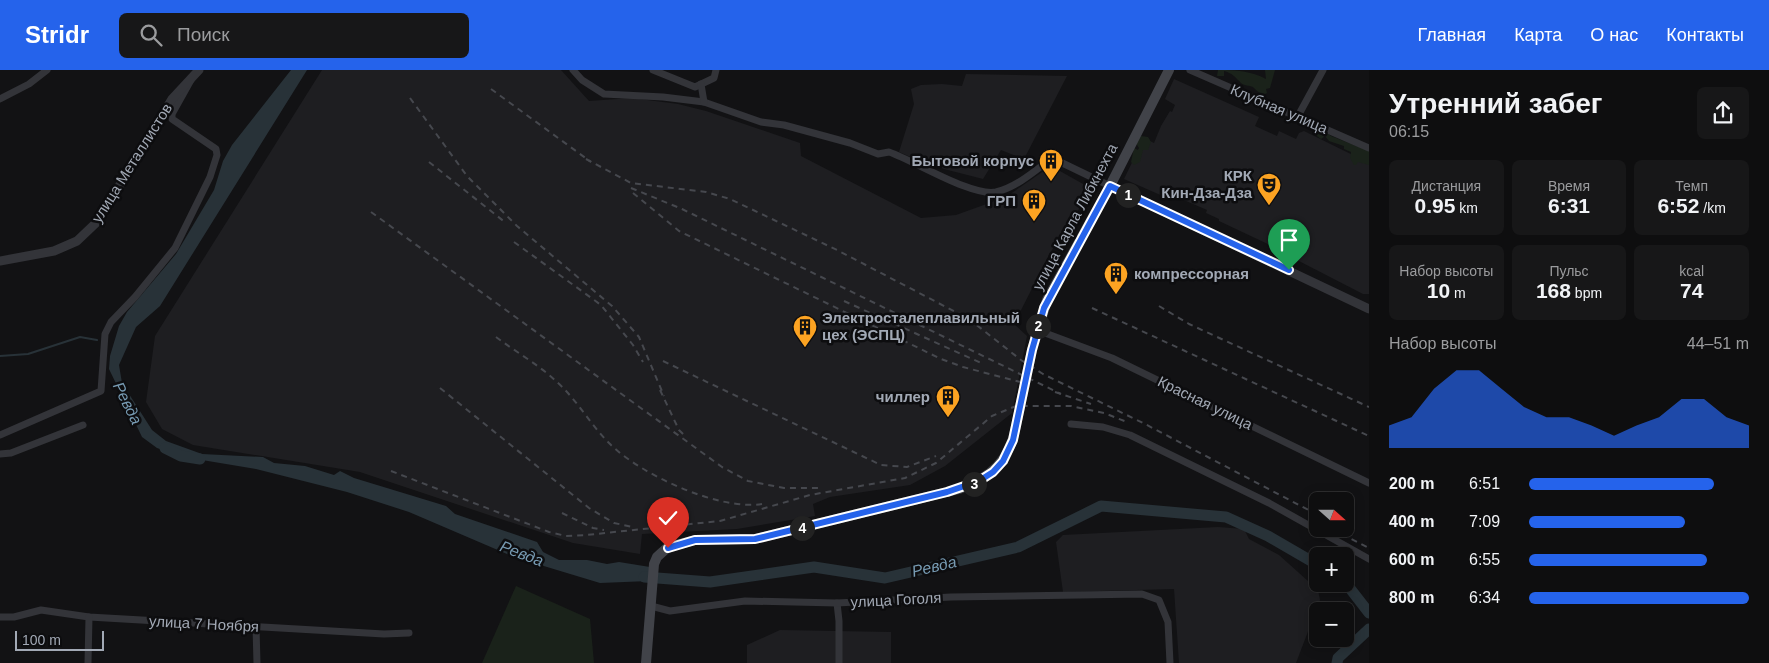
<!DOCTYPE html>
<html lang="ru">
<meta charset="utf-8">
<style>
body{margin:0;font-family:Arial,sans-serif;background:#171718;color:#f1f3f6;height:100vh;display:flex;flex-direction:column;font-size:19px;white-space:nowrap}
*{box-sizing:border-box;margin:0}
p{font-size:16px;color:#9b9c9e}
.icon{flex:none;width:28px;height:28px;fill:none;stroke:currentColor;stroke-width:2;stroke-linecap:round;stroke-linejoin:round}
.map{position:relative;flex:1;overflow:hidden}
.side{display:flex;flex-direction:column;background:#0e0e0f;width:400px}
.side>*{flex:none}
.needle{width:32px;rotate:111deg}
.buttons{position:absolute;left:1309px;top:422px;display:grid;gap:10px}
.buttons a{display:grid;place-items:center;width:45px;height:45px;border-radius:8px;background:#0e0e0f;box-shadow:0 2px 12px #0003,0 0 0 1px #2e2e2f;font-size:25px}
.scale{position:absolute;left:15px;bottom:12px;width:89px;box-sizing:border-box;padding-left:5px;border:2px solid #a2a9b5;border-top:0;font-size:14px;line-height:18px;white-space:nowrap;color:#a2a9b5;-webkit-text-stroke:4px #0d0d0f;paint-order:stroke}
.pin{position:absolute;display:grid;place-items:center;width:42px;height:42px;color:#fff;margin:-51px -21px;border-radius:50% 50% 50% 0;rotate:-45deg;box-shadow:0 0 5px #0007}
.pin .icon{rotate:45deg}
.km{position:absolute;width:25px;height:25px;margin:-12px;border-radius:50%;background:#222;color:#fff;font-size:14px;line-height:25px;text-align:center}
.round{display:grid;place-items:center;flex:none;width:52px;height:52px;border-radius:8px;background:#171718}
.overview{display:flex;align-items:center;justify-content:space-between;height:85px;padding:0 20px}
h1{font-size:28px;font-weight:700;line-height:38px}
.metrics{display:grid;grid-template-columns:repeat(3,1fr);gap:8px;height:85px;padding:5px 20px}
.metrics div{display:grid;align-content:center;border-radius:8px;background:#171718;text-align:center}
.metrics b{font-size:21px;font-weight:700}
.metrics small{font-size:14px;font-weight:400}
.metrics p{font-size:14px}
.chart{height:140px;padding:10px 20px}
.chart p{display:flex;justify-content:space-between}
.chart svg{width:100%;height:90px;margin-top:5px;fill:#2563eb;opacity:.7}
ul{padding:0 20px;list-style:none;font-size:16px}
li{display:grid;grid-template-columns:80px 60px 1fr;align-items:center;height:38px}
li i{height:12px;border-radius:6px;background:#2563eb}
header{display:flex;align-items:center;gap:30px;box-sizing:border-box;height:70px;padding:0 25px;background:#2563eb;color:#fff}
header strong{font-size:24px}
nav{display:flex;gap:28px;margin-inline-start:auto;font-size:18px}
.search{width:350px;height:45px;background:#171718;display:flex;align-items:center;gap:12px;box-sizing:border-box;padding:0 18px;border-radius:8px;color:#9b9c9e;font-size:19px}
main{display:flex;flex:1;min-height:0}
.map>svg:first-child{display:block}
.built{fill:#1e1e21}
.green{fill:#1a221a}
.water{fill:#283238}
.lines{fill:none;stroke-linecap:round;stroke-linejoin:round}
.stream{stroke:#283238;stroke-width:2}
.river{stroke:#283238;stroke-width:11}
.minor{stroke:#333439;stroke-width:7}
.tertiary{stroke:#333439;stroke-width:9}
.secondary{stroke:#414349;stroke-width:10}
.rail{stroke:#46484e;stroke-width:2;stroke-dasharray:6 5;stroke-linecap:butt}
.secondary-bridge{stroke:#414349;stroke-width:10}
.route-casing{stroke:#fff;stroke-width:10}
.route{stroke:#2563eb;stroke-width:6}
.labels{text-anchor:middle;stroke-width:5;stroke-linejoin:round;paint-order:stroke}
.street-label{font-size:15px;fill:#a2a9b5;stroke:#0d0d0f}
.poi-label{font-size:15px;font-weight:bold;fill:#a2a9b5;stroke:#0d0d0f;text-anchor:end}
.water-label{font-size:16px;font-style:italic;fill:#779bb3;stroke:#0d0d0f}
</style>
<header>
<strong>Stridr</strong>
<div class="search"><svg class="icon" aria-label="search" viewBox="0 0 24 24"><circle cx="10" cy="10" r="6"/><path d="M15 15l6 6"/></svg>Поиск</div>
<nav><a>Главная</a><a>Карта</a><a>О нас</a><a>Контакты</a></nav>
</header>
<main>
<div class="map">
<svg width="1369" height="593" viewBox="0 0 1369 593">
<rect width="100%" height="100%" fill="#121214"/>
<g class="built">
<path d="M322 0H561L589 31 632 28 678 34 706 41 800 73 801 86 921 148 956 145 1006 127 1051 96 1092 119 1050 183 1014 254 1027 266 1012 343 945 396 910 415 830 427 813 434 815 446 737 459 642 464 640 484 573 473 360 402 193 375 162 359 146 332 155 266Z"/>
<path d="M966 4 1067 6 1024 89 1001 80 983 109 944 99 915 85 913 88 899 82 914 34 911 19 921 15 942 14 962 16Z"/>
<path d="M1174 9 1259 47 1255 56 1277 66 1279 61 1296 69 1299 63 1304 61 1369 93V224H1363L1297 190 1295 187 1219 151V149L1206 143 1207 140 1170 124 1165 127 1124 109 1144 68 1154 73 1161 56 1170 41 1172 42 1175 35 1165 29Z"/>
<path d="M1218 457 1244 459 1249 469 1279 485 1318 520 1320 530 1296 593H1179L1174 519 1063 522 1056 472 1063 465Z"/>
<path d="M780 560 891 562V593H747V575Z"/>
</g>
<g class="green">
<path d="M1218 0C1237 0 1251 1 1266 9L1265 0H1275L1270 18 1266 19 1267 23 1263 25C1259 23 1256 20 1253 17 1249 15 1244 16 1241 13 1235 7 1232 3 1224 1V6H1217Z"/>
<path d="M1319 57 1331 66 1369 81V95L1358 92 1356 95H1354L1350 88 1351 82 1344 79V76L1329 71 1325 66 1321 69 1313 63Z"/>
<path d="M1141 66 1148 67 1151 72 1148 80H1143L1140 92 1134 95 1131 92 1134 78 1138 80 1139 78 1136 73Z"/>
<path d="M516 516 590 549 594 593H482Z"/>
</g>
<path class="water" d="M291 0H307L160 236 136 257 119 295 122 313 152 360 166 371 202 384 263 387 274 393 305 396 334 405 340 401 354 408 446 436 455 444 537 472 543 482 559 490H587L607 494 619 492 650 497 649 511 600 513 514 487 409 442 347 422 256 399 184 387 157 378 142 367 109 299 110 286 119 256 127 242 176 184 214 120 223 91 232 75Z"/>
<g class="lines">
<path class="stream" d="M0 286 28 284 80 267 97 270"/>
<g class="river">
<path d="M165 378 181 386 200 389"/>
<path d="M644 507 710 512 814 497 885 508 1018 477 1101 436 1226 447 1268 466 1318 495"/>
<path d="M1345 512 1369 543"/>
<path d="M1337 593 1338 588 1369 559"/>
</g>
<g class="minor">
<path d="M573 0 582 10 604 24 663 27 704 32 761 52 784 55 850 73 878 84 889 82C915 91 972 127 996 122 1017 117 1036 100 1052 88L1110 116"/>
<path d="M653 0 695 17 714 8 716 0"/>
<path d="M1190 0 1369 78"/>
<path d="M701 14 704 32"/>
<path d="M0 29 29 14 47 0"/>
<path d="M1298 46 1323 0"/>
<path d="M1037 260 1112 288 1369 413"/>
<path d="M1071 354 1103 357 1130 365 1269 433 1369 489"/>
<path d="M0 365 101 321 105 264 111 252 135 227 175 178 210 107 217 85 216 79 172 49V44L191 10"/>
<path d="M0 384 11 383 83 355"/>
<path d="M837 533 839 551V593"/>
<path d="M651 536 670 541 745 531 837 533 951 527 1142 524 1159 530 1168 552 1170 593"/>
<path d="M0 547H14L41 540 89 547 384 564 409 563"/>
<path d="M256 557 257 593"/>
<path d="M88 593 89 547"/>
</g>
<g class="tertiary">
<path d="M1110 116 1369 239"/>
<path d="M0 191 54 181 77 171 98 151 172 29 199 0"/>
</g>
<g class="secondary">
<path d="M1032 280 1047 230 1110 116 1169 0"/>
<path d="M646 593 654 494 657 487 668 477 695 470 755 469 959 419C991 408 1010 390 1016 356"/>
</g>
<g class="rail">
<path d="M491 19 591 92"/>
<path d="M410 28 467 106 517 156 612 236 639 267 664 326"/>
<path d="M586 89 631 113 706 122 730 129 837 180 969 249 1021 290 1043 304 1145 354 1318 445"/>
<path d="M429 92 506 153"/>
<path d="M631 118 682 139 1061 324"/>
<path d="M633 123 679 161 941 289 963 297 1024 313"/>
<path d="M371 142 722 397 748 411 784 418H821"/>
<path d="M514 172 601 235 633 275 643 292"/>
<path d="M844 231 981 293"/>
<path d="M1159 236 1189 254 1369 337"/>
<path d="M1092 238 1369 366"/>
<path d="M496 267C516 282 539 295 557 312 577 330 590 354 609 373 639 404 719 441 762 434"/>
<path d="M663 291 881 395 907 397 936 386"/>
<path d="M440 318 589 438 614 453 633 457"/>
<path d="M660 320 679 360 685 366"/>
<path d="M1055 322 1091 334"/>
<path d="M391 401 549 462 566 466 586 465 720 451 810 425 905 408 936 393 992 346 1016 336H1071L1104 343 1127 352"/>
<path d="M562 443 593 458 604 460"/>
<path d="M1332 459 1369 478"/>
</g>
<path class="secondary-bridge" d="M1016 356 1032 280"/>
</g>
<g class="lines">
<defs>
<path id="route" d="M668 478 695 470 755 469 947 422 979 411 993 402 1003 391 1013 370 1032 280 1044 238 1110 116 1289 200"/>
</defs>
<use href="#route" class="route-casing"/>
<use href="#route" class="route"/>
</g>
<defs>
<symbol id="building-pin" viewBox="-11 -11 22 30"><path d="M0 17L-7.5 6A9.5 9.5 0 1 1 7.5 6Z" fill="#fca322" stroke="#0d0d0f"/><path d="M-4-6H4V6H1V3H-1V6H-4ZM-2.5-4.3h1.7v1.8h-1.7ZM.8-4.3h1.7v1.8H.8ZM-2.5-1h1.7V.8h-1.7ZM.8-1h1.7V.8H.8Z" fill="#111"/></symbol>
<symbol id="theatre-pin" viewBox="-11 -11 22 30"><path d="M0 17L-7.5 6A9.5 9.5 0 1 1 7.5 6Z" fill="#fca322" stroke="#0d0d0f"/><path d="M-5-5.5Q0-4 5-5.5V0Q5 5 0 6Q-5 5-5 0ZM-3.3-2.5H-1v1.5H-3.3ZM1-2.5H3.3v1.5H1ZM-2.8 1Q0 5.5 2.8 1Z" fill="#111"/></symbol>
</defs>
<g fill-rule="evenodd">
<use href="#building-pin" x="1037" y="77" width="28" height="38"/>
<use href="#theatre-pin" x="1255" y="101" width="28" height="38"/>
<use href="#building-pin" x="1020" y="117" width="28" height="38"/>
<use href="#building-pin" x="1102" y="190" width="28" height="38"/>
<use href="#building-pin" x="791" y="243" width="28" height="38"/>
<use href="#building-pin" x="934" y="313" width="28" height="38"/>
</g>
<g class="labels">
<g class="street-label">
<text transform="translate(1279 39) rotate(23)" y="5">Клубная улица</text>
<text transform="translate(132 93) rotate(-58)" y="5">улица Металлистов</text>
<text transform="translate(1075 147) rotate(-62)" y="5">улица Карла Либкнехта</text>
<text transform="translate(1205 333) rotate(26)" y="5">Красная улица</text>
<text transform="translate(896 530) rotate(-3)" y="5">улица Гоголя</text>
<text transform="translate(204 554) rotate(3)" y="5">улица 7 Ноября</text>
</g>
<g class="poi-label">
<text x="1034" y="96">Бытовой корпус</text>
<text x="1252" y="111">КРК<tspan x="1252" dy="17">Кин-Дза-Дза</tspan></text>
<text x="1016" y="136">ГРП</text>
<text x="1134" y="209" text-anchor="start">компрессорная</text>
<text x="822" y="253" text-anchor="start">Электросталеплавильный<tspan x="822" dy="17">цех (ЭСПЦ)</tspan></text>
<text x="930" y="332">чиллер</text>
</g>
<g class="water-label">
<text transform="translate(128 333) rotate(63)" y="6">Ревда</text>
<text transform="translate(522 483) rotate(21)" y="6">Ревда</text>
<text transform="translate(934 496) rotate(-13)" y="6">Ревда</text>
</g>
</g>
</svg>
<div class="buttons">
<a><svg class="needle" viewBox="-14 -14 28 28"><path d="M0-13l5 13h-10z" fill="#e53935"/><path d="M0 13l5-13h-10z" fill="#9b9c9e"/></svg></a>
<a>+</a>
<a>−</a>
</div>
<div class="scale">100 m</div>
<div class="pin" style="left:1289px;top:200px;background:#1e9e55"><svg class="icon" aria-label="arrive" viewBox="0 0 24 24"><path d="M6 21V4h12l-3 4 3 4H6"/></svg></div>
<div class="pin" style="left:668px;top:478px;background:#d93025"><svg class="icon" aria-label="check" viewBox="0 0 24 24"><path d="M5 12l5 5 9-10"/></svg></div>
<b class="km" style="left:1128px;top:125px">1</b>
<b class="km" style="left:1038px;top:256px">2</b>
<b class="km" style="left:974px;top:414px">3</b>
<b class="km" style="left:802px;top:458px">4</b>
</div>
<section class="side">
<div class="overview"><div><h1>Утренний забег</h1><p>06:15</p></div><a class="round"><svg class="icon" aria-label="share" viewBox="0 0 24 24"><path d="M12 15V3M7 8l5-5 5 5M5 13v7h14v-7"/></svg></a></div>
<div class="metrics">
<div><p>Дистанция</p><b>0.95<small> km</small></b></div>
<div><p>Время</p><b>6:31</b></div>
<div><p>Темп</p><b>6:52<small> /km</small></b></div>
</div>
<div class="metrics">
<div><p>Набор высоты</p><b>10<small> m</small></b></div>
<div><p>Пульс</p><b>168<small> bpm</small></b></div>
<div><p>kcal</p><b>74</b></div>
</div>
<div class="chart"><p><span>Набор высоты</span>44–51 m</p>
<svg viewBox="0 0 160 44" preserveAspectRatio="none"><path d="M0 44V33L10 29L20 15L30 6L40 6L50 15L60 24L70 29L80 29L90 33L100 38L110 33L120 29L130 20L140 20L150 29L160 33V44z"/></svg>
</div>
<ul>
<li><b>200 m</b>6:51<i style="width:84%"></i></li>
<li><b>400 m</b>7:09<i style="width:71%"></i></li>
<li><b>600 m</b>6:55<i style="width:81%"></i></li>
<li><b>800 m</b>6:34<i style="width:100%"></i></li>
</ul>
</section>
</main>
